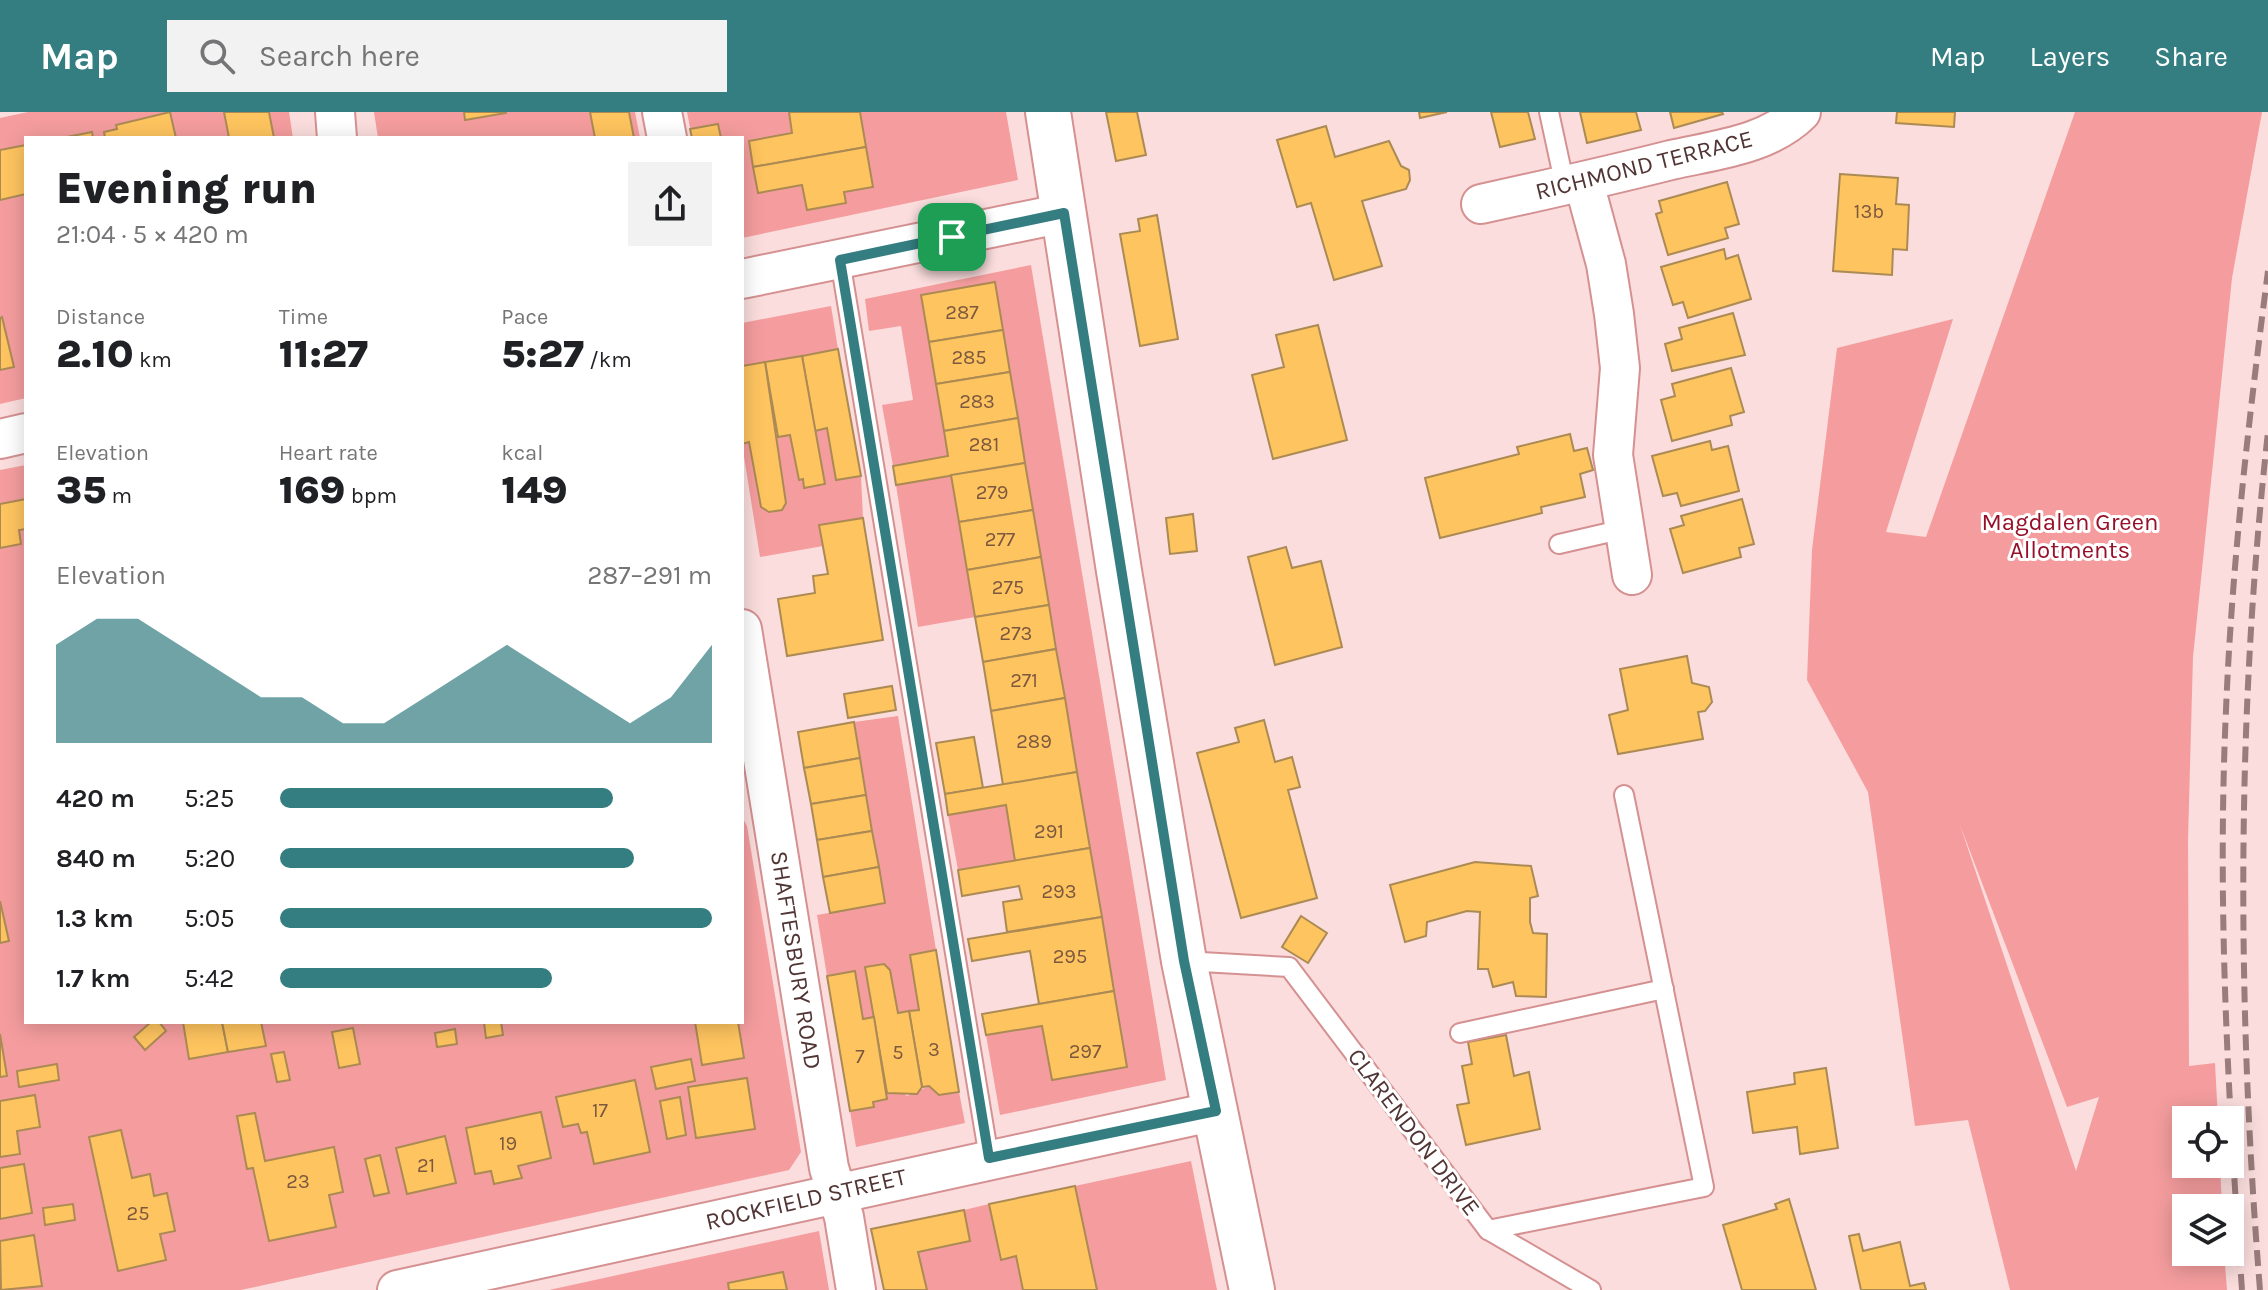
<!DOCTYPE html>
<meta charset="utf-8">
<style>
body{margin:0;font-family:Karla,sans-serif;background:#f2f2f2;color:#202124;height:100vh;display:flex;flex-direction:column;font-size:30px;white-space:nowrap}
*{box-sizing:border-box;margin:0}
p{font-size:26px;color:#757577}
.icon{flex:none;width:44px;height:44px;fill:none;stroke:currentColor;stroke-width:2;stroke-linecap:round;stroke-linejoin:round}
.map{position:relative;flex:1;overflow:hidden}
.sheet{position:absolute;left:24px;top:24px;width:720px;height:888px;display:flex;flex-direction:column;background:#fff;border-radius:0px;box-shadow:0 4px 20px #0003}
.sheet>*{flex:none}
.tools{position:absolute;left:2172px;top:994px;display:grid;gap:16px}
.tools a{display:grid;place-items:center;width:72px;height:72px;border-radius:0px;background:#fff;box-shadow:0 4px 20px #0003;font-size:40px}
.pin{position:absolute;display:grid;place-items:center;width:68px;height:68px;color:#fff;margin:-34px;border-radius:16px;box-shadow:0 4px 12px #0006}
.round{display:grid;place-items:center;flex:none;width:84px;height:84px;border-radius:0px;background:#f2f2f2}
.summary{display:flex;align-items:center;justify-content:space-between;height:136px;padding:0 32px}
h1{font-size:44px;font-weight:800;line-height:60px}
.metrics{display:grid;grid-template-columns:repeat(3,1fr);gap:12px;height:136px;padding:8px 32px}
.metrics div{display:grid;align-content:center}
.metrics b{font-size:40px;font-weight:800}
.metrics small{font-size:22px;font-weight:400}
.metrics p{font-size:22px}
.chart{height:224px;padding:16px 32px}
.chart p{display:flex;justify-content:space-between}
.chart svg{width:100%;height:144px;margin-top:8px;fill:#347d80;opacity:.7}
ul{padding:0 32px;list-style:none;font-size:26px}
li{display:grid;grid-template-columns:128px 96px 1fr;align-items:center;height:60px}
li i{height:20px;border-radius:10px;background:#347d80}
header{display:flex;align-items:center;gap:48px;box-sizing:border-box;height:112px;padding:0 40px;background:#347d80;color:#fff}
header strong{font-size:38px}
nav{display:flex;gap:44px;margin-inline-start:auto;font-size:28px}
.search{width:560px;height:72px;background:#f2f2f2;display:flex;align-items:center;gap:20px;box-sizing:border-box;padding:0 28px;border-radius:0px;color:#757577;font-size:30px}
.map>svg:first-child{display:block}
.green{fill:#f59d9e;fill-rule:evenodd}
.building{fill:#fec45f;stroke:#ac8a54;stroke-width:2}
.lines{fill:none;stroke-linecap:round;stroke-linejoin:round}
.lane-casing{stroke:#d59191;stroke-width:22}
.street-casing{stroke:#d59191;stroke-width:42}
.secondary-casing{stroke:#d59191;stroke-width:48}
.lane{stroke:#fff;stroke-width:18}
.street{stroke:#fff;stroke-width:38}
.secondary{stroke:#fff;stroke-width:44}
.rail{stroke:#9a7c7c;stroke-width:6;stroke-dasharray:16 8;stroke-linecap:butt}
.route-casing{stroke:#fff;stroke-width:16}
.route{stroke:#347d80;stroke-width:10}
.labels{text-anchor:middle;stroke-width:6;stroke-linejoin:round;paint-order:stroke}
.number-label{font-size:20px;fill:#7c583f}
.street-label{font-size:24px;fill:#513434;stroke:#fff}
.park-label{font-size:24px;fill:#97102a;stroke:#fff}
</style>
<header>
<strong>Map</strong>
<div class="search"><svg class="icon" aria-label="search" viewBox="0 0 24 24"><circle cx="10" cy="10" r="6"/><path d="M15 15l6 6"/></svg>Search here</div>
<nav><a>Map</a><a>Layers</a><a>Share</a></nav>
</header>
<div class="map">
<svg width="2268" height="1178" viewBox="0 0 2268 1178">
<rect width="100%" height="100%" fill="#fbdddd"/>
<g class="green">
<path d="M28 0H289L293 26H26V286L0 292V6Z"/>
<path d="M374 0H635L640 26H378Z"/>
<path d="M687 0H1006L1018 68 742 126V26H692Z"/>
<path d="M2075 0H2262L2232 166 2193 545 2188 728 2189 954 2215 951 2218 1008H2186V1052H2220L2222 1096H2186V1140H2224L2227 1178H2010L1968 1008 1915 1014 1868 680 1807 568 1812 438 1837 236 1953 207 1886 420 1926 425ZM1960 713 2067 995 2099 985 2076 1059Z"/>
<path d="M1031 153 1166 968 1000 1003 986 923 1042 914 1052 968 1127 955 995 171 921 183 948 344 893 354 882 293 913 288 901 214 869 219 865 187Z"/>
<path d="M831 194 838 237 742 254V211Z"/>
<path d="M827 316 836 368 861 364 863 406 820 413 823 434 760 445 742 332 749 330 761 395 769 400 782 398 786 391 775 326 790 323 799 367H803L804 376 824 373 815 319Z"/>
<path d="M26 353V910H742V705L747 714 801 1040 789 1058 241 1178H0V358Z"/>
<path d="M951 363 975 505 918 515 896 373Z"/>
<path d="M898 604 936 838 910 843 919 898 898 901 890 858 884 852 866 855 874 905 863 907 855 860 827 864 817 803 885 791 854 610Z"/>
<path d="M1006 693 1015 749 958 758 948 703Z"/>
<path d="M929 974 939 983 959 980 965 1011 856 1035 850 999 873 995V990L887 987V981L900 979 907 984Z"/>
<path d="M1191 1049 1217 1178H1097L1075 1074Z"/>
<path d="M989 1092 1000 1147 1016 1144 1023 1178H927L918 1140 970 1129 964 1098Z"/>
<path d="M819 1119 829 1178H549Z"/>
</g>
<g class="building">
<path d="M170 0 176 26H105L104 20 117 17 116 13Z"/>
<path d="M224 0H269L274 26H229Z"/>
<path d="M464 0H506V1L465 8Z"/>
<path d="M590 0H629L634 26H595Z"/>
<path d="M789 0H860L866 35 753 55 749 29 792 21Z"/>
<path d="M1106 0H1137L1146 43 1116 49Z"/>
<path d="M1419 0H1447L1420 6Z"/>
<path d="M1491 0H1528L1535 27 1500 35Z"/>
<path d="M1580 0H1636L1641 18 1587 31Z"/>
<path d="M1670 0H1722L1723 2 1674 16Z"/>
<path d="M1897 0H1955L1954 15 1896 11Z"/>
<path d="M718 12 721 26H692L690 17Z"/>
<path d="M1326 14 1335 45 1389 29 1401 54 1409 58 1410 68 1406 77 1362 89 1382 154 1334 168 1311 91 1297 95 1277 28Z"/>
<path d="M92 20 93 26H62Z"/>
<path d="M26 33V82L0 88V38Z"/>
<path d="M866 35 873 75 844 80 846 91 807 98 802 73 758 81 753 55Z"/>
<path d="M1840 62 1898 66 1896 92 1909 93 1907 138 1893 137 1892 163 1833 159Z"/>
<path d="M1727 70 1739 112 1725 116 1728 126 1668 143 1656 102 1662 100 1659 89Z"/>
<path d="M1157 103 1178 227 1140 234 1120 122 1140 119 1138 107Z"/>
<path d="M1724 137 1726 147 1738 143 1751 187 1688 206 1683 190 1673 193 1661 155Z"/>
<path d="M995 170 1003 218 929 230 921 183Z"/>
<path d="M1733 201 1745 243 1672 259 1665 232 1682 227 1679 216Z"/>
<path d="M2 205 14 255 0 258V206Z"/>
<path d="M1318 213 1347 328 1273 347 1252 263 1284 255 1276 223Z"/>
<path d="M1003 218 1010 260 936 272 929 230Z"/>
<path d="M838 237 861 364 836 368 827 316 815 319 802 244Z"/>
<path d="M802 244 825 372 804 376 803 367 799 368 790 323 778 325 765 250Z"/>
<path d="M765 250 786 391 782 398 769 400 761 395 749 330 742 332V254Z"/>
<path d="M1731 256 1744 300 1730 304 1732 313 1672 329 1661 288 1675 284 1672 272Z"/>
<path d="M1010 260 1018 306 944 319 936 272Z"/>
<path d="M1018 306 1025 351 896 373 893 354 948 344 944 319Z"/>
<path d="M1570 322 1574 339 1587 336 1593 358 1580 362 1585 385 1541 395 1542 401 1440 426 1425 366 1519 342 1517 335Z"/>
<path d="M1710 329 1712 338 1728 334 1739 379 1681 394 1677 381 1663 384 1652 344Z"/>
<path d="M1025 351 1033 398 959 410 951 363Z"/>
<path d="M26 387V417L19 418 21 432 0 436V392Z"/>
<path d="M1742 387 1754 432 1739 436 1741 445 1683 461 1670 417 1684 413 1681 404Z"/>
<path d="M1033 398 1041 445 967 458 959 410Z"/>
<path d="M1193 402 1197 439 1170 442 1166 406Z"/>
<path d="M863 406 883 528 787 544 778 487 815 481 813 464 828 462 819 413Z"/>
<path d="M1286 435 1292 456 1321 449 1342 535 1275 553 1248 445Z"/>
<path d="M1041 445 1049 493 975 505 967 458Z"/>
<path d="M1049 493 1056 537 983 550 975 505Z"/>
<path d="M1056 537 1065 586 991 599 983 550Z"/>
<path d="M1687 544 1692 571 1709 575 1712 590 1705 599 1698 600 1703 627 1618 642 1609 603 1628 598 1620 557Z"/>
<path d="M892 574 896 598 848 606 844 582Z"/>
<path d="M1065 586 1077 660 1003 673 991 599Z"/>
<path d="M1264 608 1275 650 1292 645 1300 675 1288 678 1317 786 1241 806 1197 641 1239 630 1235 616Z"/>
<path d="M854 610 860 646 804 656 798 620Z"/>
<path d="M974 625 983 676 945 682 936 631Z"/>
<path d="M860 646 866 683 811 692 804 656Z"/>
<path d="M1077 660 1090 736 1015 749 1006 693 948 703 945 682Z"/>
<path d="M866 683 872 719 817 728 811 692Z"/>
<path d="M872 719 879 755 823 765 817 728Z"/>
<path d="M1090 736 1102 805 1007 820 1003 790 1022 787 1019 774 962 784 958 758Z"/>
<path d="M1475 750 1531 754 1538 784 1530 786V810L1533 821 1547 822 1546 885 1516 884 1513 870 1493 875 1488 857H1478L1480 800 1467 799 1427 810 1426 824 1405 830 1390 773Z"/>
<path d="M879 755 885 791 830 801 823 765Z"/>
<path d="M0 789 9 829 0 831Z"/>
<path d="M1301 804 1327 821 1308 851 1282 835Z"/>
<path d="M1102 805 1114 879 1039 892 1030 839 972 849 968 827Z"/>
<path d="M936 838 959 980 939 983 929 974 922 975 909 899 919 898 910 843Z"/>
<path d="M884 852 890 858 898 901 909 899 922 975 917 982 887 981 865 855Z"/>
<path d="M855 859 863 907 874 905 887 987 873 990 874 995 850 999 827 864Z"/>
<path d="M1114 879 1127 955 1052 968 1042 914 986 923 982 902Z"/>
<path d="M151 910H159L166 919 145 938 134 925Z"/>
<path d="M183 910H222L228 940 189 947Z"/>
<path d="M222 910H261L266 934 228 940Z"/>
<path d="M484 910H501L503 923 486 926Z"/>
<path d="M695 910H738L744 946 702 953Z"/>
<path d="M353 916 360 952 339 956 332 920Z"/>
<path d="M455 917 457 932 437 935 435 921Z"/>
<path d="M0 922 7 964 0 965Z"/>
<path d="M1506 923 1514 964 1529 960 1540 1017 1466 1033 1457 993 1469 991 1462 954 1472 952 1468 930Z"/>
<path d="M284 940 290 968 277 970 271 942Z"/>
<path d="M691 947 695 969 656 977 651 955Z"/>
<path d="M57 952 59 968 19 975 17 959Z"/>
<path d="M1826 956 1838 1036 1800 1042 1797 1015 1753 1021 1747 980 1795 972 1794 961Z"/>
<path d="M747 966 755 1017 696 1026 688 975Z"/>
<path d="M635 968 650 1040 594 1052 587 1020 581 1021 578 1012 563 1015 556 985Z"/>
<path d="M35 983 40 1015 17 1019 20 1042 0 1045V989Z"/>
<path d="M680 985 686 1023 667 1027 660 989Z"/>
<path d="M541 1000 551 1046 518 1054 522 1066 494 1072 491 1059 475 1062 466 1016Z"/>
<path d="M255 1001 265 1049 334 1035 343 1080 329 1083 336 1115 269 1129 253 1056 247 1057 237 1004Z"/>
<path d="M121 1018 132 1066 150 1062 154 1084 167 1081 175 1119 160 1122 166 1148 118 1159 89 1025Z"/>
<path d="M445 1024 456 1071 407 1082 396 1036Z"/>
<path d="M380 1043 389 1081 374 1084 365 1047Z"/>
<path d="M24 1052 32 1101 0 1107V1056Z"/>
<path d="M1075 1074 1097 1178H1023L1016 1144 1001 1148 989 1092Z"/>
<path d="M1789 1087 1816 1178H1742L1723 1113 1777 1097 1775 1092Z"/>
<path d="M73 1092 75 1108 45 1113 43 1096Z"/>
<path d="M964 1098 970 1129 918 1140 927 1178H884L871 1117Z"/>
<path d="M1859 1122 1863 1139 1900 1130 1910 1174 1924 1171 1926 1178H1861L1849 1124Z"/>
<path d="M34 1123 42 1174 1 1178 0 1129Z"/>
<path d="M783 1160 787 1178H729L728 1171Z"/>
</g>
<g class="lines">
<defs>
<g id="lane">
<path d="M1549 0 1565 74"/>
<path d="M840 148 989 1046"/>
<path d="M1559 432 1624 417"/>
<path d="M1184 849 1289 855 1488 1118 1704 1075 1624 683"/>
<path d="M1460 921 1664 877"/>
<path d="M1488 1118 1591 1178"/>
</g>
<g id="street">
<path d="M335 0 337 26"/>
<path d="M662 0 667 26"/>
<path d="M1584 71 1606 152 1614 202 1620 256 1613 343 1632 463"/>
<path d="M1481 92C1545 78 1608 64 1671 48 1715 38 1768 33 1801 0"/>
<path d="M742 167 1064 101"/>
<path d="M0 327 26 321"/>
<path d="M742 517 829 1056 844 1105 856 1178"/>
<path d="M397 1178 1216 999"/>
</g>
<path id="secondary" d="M1048 0 1119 459 1184 849 1252 1178"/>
</defs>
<use href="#lane" class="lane-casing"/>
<use href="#street" class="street-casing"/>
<use href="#secondary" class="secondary-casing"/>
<use href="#lane" class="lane"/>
<use href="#street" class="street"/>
<use href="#secondary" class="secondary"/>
<g class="rail">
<path d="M2242 1178C2228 985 2217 791 2226 598 2232 451 2249 305 2268 159"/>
<path d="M2260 1178C2237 893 2236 605 2268 320"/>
</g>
</g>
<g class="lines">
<defs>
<path id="route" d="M1064 101 1184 849 1216 999 989 1046 840 148Z"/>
</defs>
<use href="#route" class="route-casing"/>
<use href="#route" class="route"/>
</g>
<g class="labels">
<g class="number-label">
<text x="1869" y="106">13b</text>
<text x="962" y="207">287</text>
<text x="969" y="252">285</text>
<text x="977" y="296">283</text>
<text x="984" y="339">281</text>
<text x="992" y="387">279</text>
<text x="1000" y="434">277</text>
<text x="1008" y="482">275</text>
<text x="1016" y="528">273</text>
<text x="1024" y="575">271</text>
<text x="1034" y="636">289</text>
<text x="1049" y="726">291</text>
<text x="1059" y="786">293</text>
<text x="1070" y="851">295</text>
<text x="934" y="944">3</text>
<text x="1085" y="946">297</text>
<text x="898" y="947">5</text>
<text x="860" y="951">7</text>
<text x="600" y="1005">17</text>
<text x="508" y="1038">19</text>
<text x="426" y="1060">21</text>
<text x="298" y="1076">23</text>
<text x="138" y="1108">25</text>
</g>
<g class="street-label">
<text transform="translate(1644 53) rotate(-14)" y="8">RICHMOND TERRACE</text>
<text transform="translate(796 848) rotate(81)" y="8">SHAFTESBURY ROAD</text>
<text transform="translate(1414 1020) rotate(53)" y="8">CLARENDON DRIVE</text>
<text transform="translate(806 1087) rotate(-13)" y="8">ROCKFIELD STREET</text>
</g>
<g class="park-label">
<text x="2070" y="418">Magdalen Green<tspan x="2070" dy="28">Allotments</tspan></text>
</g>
</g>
</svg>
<div class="tools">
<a><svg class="icon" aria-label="locate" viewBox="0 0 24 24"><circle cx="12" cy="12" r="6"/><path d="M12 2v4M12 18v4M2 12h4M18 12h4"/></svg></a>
<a><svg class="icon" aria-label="layers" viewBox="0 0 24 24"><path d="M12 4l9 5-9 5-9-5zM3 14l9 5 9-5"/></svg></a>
</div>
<div class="pin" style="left:952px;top:125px;background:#1e9e55"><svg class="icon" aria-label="arrive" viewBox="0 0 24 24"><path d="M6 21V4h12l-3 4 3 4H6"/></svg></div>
<section class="sheet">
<div class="summary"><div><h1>Evening run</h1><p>21:04 · 5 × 420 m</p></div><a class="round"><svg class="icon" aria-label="share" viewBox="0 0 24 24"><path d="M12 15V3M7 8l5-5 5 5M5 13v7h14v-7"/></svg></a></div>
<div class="metrics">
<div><p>Distance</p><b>2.10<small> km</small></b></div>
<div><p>Time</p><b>11:27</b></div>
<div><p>Pace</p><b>5:27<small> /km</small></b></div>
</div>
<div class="metrics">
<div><p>Elevation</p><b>35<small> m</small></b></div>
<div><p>Heart rate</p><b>169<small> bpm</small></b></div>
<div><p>kcal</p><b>149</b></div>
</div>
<div class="chart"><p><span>Elevation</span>287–291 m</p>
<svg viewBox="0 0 160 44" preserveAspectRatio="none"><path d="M0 44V14L10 6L20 6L30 14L40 22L50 30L60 30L70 38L80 38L90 30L100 22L110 14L120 22L130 30L140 38L150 30L160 14V44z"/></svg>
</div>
<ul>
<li><b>420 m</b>5:25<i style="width:77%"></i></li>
<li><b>840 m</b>5:20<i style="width:82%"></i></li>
<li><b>1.3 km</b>5:05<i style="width:100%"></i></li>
<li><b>1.7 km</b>5:42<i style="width:63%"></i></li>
</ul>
</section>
</div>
